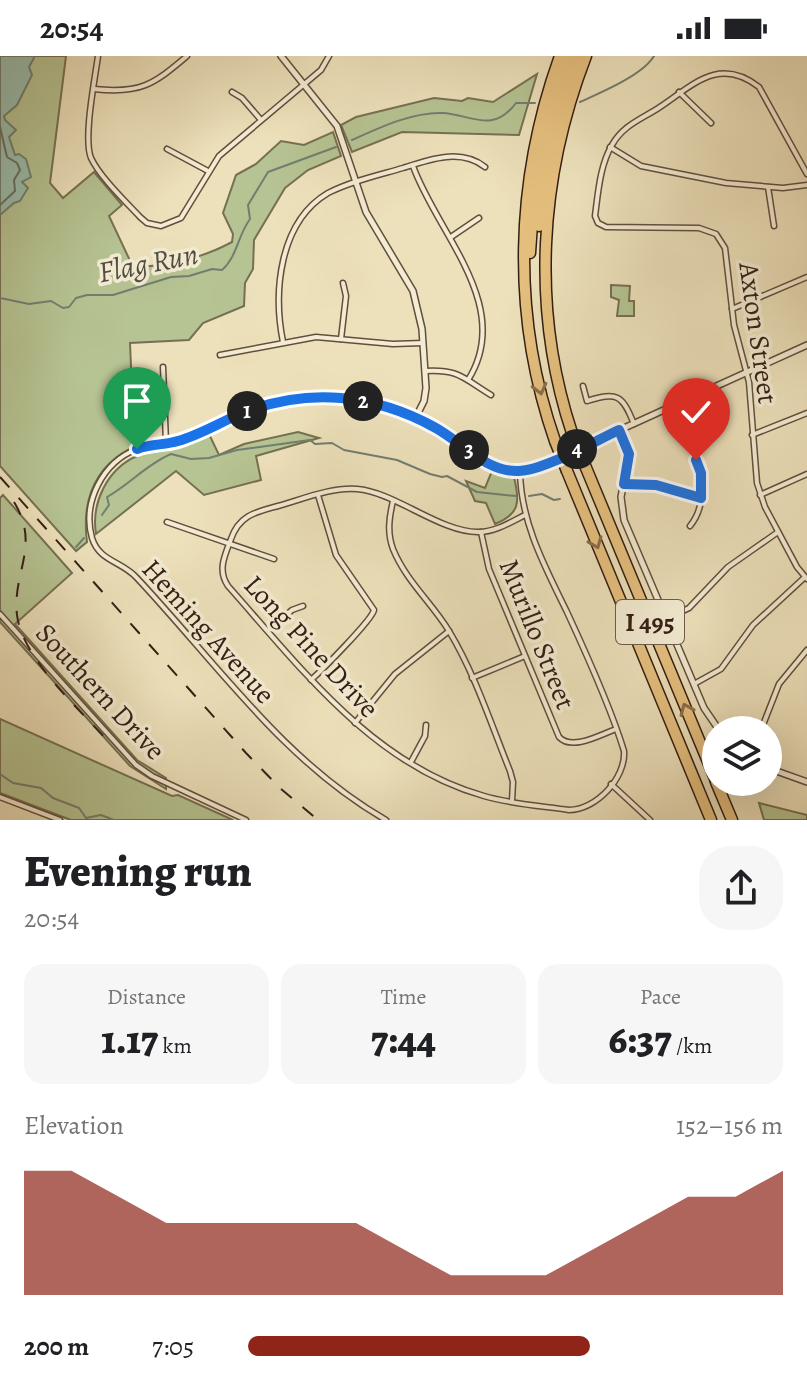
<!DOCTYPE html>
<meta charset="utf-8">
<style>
body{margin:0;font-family:Alegreya,serif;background:#f6f6f6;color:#202124;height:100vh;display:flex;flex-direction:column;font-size:30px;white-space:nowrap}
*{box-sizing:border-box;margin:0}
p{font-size:26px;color:#757577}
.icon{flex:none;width:44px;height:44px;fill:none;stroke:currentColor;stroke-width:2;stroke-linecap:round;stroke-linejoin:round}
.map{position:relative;height:764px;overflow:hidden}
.side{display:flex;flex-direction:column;background:#fff;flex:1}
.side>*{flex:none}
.tools{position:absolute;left:702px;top:660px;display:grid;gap:16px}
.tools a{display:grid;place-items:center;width:80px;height:80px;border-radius:50%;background:#fff;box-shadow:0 8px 32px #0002;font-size:40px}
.pin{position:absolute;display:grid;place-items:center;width:68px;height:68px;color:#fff;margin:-82px -34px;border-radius:50% 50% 50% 0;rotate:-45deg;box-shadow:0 0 8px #0007}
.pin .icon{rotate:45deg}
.km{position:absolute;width:40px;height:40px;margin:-20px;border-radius:50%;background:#222;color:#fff;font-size:22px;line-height:40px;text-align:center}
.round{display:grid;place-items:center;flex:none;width:84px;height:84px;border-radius:32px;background:#f6f6f6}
.head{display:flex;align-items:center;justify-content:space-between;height:136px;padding:0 24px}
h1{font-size:44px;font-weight:800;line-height:60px}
.stats{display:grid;grid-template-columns:repeat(3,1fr);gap:12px;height:136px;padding:8px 24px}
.stats div{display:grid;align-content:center;border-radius:20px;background:#f6f6f6;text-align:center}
.stats b{font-size:40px;font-weight:800}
.stats small{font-size:22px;font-weight:400}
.stats p{font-size:22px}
.chart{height:224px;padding:16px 24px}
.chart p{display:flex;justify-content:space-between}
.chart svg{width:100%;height:144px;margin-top:8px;fill:#8f2418;opacity:.7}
ul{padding:0 24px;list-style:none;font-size:26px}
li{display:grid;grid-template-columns:128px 96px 1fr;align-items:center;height:60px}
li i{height:20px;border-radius:10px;background:#8f2418}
.status{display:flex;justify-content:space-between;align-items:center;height:56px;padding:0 40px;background:#fff;direction:ltr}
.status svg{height:22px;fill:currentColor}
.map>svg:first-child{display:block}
.green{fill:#b6c392;stroke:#757052;stroke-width:2}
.water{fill:#99beae;stroke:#717e70;stroke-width:2}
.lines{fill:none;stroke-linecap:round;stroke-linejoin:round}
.shore{stroke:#666e60;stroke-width:2}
.stream{stroke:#717e70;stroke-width:2}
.minor-casing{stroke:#624e3d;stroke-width:7}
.tertiary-casing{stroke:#624e3d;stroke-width:8}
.motorway-casing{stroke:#341d13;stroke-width:13}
.minor{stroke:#f3ecd3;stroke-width:4}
.tertiary{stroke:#f3ecd3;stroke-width:5}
.motorway{stroke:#e6c07e;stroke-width:10}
.rail{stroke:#341d13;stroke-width:2;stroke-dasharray:14 14;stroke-linecap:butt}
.motorway-bridge-casing{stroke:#341d13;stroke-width:13;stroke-linecap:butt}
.motorway-bridge{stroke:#e6c07e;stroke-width:10}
.oneway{stroke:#8d6e48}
.route-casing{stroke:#fff;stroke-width:16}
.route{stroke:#1a73e8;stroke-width:10}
.labels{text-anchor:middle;stroke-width:7;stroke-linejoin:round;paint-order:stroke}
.shield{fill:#f3ecd3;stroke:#6d5b4d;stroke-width:2}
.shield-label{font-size:26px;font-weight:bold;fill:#341d13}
.street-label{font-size:28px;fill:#341d13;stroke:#f3ecd3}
.water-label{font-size:30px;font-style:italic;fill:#524d42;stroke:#f3ecd3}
</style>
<div class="status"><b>20:54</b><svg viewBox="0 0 49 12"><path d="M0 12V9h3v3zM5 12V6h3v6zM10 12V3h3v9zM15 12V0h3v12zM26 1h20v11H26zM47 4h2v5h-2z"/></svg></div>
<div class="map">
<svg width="807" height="764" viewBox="0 0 807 764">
<rect width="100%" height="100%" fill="#ede1bb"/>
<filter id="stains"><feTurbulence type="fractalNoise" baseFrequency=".0025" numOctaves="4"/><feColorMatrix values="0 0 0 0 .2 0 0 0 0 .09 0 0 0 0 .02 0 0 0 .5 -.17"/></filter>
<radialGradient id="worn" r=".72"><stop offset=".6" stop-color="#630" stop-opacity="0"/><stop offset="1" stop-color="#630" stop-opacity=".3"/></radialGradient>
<g class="green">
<path d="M0 0H66L50 127 63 142 94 116 122 149 109 160 133 211C169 210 201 203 232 186L233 178 223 157 236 119 256 108 281 85 304 89 333 76 341 100 308 114 285 132 254 184 253 213 245 227 244 250 203 267 189 284 130 287 134 383H156C104 397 80 432 87 486L76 495 0 410Z"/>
<path d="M537 18 519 79 402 76 352 96 341 69 356 61 434 42 462 45 468 42 493 46Z"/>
<path d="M611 229 630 230 629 245H634V260H617L619 244 611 241Z"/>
<path d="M298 376 319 382 256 400 261 424 204 439 176 415 96 478C91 447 107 413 137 400 149 395 161 395 174 392 186 389 197 383 209 378L219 399 244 388Z"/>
<path d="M492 415 514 421C520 446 520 458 495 468L486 447 475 445 466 425 485 432Z"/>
<path d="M3 439 72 517 15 568 137 704 166 722V733L130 710 0 566V442Z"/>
<path d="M0 663 172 740 178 739 233 764H71L0 737Z"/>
<path d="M759 747 807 759V764H764Z"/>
</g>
<path class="water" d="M0 0H35L29 11 32 19 17 49 4 60 5 64 16 74 9 81 15 99 19 98 26 103 31 121 22 126 28 132 20 145 14 147 0 159Z"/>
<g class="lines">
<path class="shore" d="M0 71 7 101 17 107 20 114 14 124 15 135 0 149"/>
<g class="stream">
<path d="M580 46C600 37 643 19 654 0"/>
<path d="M352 84C379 72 412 56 442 57 471 58 492 79 516 47H535"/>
<path d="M0 242 29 248 51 245 63 252 69 251 76 242 87 239H113L171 221 189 220 212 213 222 214C237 201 238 179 250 163L248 149 268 116 336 91"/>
<path d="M529 440 542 438 554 444 560 443"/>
<path d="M102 459 109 449 107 441C130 428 147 408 171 398L191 403 209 402 237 394 310 384 315 388 332 387 344 394 397 404 430 418 442 421 447 420 477 436 516 440"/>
<path d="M76 491 84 482"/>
<path d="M0 718 13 727 41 732 53 742 79 752 86 762 101 759 114 764"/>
</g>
<defs>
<g id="minor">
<path d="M98 0C95 23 83 82 91 102 100 121 125 145 140 161L147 167 161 170 181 162 219 100 321 14 329 0"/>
<path d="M94 33C140 38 153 29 187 0"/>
<path d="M232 36 242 42 261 64"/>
<path d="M679 36 711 67"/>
<path d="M610 91 641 110 726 127 783 132 807 129"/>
<path d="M167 93 208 115"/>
<path d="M413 110C436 176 515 250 468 324"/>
<path d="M807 118 759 31C719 0 693 29 660 51 642 63 623 69 612 89 600 109 598 137 595 160L598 167 606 171 699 172 716 178 725 192 734 269 749 326 757 427 765 451 797 511 807 523"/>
<path d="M768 131 774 170"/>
<path d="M451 181 479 162"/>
<path d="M732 253 807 221"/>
<path d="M341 283 346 240 343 227"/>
<path d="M283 286C273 236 279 166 328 137 351 125 379 119 403 112 430 103 461 92 485 111"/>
<path d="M220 299 316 281 393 288 423 287"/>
<path d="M163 311 166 387"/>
<path d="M425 315C459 313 463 322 491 339"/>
<path d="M583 330 587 345C617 336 622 338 634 368"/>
<path d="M752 379 807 357"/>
<path d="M520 416C521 467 545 511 567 556 586 597 611 652 624 695 626 722 596 754 569 754 541 750 511 748 484 740 373 709 301 612 228 530 217 514 225 499 231 483 239 459 256 456 278 450 303 443 331 431 357 433 395 436 441 477 479 476 495 476 511 466 525 459"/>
<path d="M624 428 656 429 701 442"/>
<path d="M760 439 807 418"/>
<path d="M393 445C389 462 387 477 393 493 406 525 432 547 449 575 475 618 491 668 510 715L513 726 512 745"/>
<path d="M167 466 274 503"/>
<path d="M690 470C704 453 706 424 696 404"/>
<path d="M481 476 489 513 559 681C572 695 600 679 616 673"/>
<path d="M0 558 136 709 152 720 246 764"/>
<path d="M666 563 689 552 728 511 778 476"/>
<path d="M268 575 292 554 303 550"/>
<path d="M472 622 525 600"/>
<path d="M311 624C322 614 372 564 374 554L336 499 318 439"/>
<path d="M694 628 721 613 753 569 805 521"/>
<path d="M355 667 395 618 449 575"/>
<path d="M761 674 779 628 807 594"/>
<path d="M411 706 425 680 426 669"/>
<path d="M611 728 650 764"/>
<path d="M0 741 60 764"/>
<path d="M386 764C283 705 216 606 136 521 121 505 99 505 92 482 82 446 103 406 137 393 151 387 165 389 179 385 201 378 223 365 245 356 302 334 360 340 416 361"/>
</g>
<g id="tertiary">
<path d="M281 0 337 70 366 156 413 235 422 273 426 332 424 345 416 361C431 369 446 377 461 387 486 405 503 421 536 412L807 289"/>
<path d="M619 374 629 398 621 441 624 464 704 652 719 674"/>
<path d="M768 712 807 726"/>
</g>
<g id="motorway">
<path d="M539 170C543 110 556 56 576 0"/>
<path d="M530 197C534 126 544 67 568 0"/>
<path d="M572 377C531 253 539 122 586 0"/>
<path d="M555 385C511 259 515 125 560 0"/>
<path d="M584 407 716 725"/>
<path d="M567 415 711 764"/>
<path d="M716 726 732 764"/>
</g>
</defs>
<use href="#minor" class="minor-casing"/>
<use href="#tertiary" class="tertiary-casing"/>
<use href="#motorway" class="motorway-casing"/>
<use href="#minor" class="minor"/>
<use href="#tertiary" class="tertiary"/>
<use href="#motorway" class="motorway"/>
<g class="rail">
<path d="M0 421 246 697 281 733 318 764"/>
<path d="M14 446C41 490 12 516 17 559 22 602 80 654 109 686"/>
</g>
<defs>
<g id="motorway-bridge">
<path d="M572 377 584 407"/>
<path d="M555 385 567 415"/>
</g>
</defs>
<use href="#motorway-bridge" class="motorway-bridge-casing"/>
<use href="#motorway-bridge" class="motorway-bridge"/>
</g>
<defs><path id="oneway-chevron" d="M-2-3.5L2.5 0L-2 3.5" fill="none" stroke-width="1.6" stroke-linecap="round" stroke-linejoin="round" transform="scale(2)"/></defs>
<g class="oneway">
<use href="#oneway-chevron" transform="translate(540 333) rotate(76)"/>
<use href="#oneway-chevron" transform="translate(596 487) rotate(68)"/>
<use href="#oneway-chevron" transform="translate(686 653) rotate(-113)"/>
</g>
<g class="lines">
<defs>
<path id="route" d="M137 393C150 388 165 389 178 385 199 379 219 367 240 358 272 345 307 339 341 342 374 345 405 355 434 371 461 385 485 416 518 415 543 415 595 385 619 374L629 398 624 428 656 429 701 442V417L696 404"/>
</defs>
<use href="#route" class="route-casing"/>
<use href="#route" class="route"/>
</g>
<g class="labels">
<rect class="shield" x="616" y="544" width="68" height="44" rx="6"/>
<g class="shield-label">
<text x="650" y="575">I 495</text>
</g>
<g class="street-label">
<text transform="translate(759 277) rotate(82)" y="10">Axton Street</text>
<text transform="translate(209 575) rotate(48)" y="10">Heming Avenue</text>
<text transform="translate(538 578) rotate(68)" y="10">Murillo Street</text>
<text transform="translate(312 590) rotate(47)" y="10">Long Pine Drive</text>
<text transform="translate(101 635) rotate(47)" y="10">Southern Drive</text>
</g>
<g class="water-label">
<text transform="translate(148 207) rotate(-11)" y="10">Flag Run</text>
</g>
</g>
<rect width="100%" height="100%" filter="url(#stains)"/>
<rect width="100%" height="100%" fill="url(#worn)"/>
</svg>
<div class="tools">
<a><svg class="icon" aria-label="layers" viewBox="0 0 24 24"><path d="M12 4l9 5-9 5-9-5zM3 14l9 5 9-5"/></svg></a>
</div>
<div class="pin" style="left:137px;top:393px;background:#1e9e55"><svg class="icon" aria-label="arrive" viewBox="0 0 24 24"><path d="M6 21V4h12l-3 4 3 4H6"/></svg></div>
<div class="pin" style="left:696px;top:404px;background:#d93025"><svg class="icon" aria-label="check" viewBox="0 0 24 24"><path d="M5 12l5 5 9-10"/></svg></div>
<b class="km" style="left:247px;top:355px">1</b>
<b class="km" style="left:363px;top:345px">2</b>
<b class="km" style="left:469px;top:394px">3</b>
<b class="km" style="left:577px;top:393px">4</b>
</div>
<section class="side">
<div class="head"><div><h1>Evening run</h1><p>20:54</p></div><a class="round"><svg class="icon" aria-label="share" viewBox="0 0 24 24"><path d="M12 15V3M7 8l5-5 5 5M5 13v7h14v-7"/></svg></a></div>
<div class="stats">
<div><p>Distance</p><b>1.17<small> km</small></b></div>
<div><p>Time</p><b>7:44</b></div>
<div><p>Pace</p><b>6:37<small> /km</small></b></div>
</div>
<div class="chart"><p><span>Elevation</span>152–156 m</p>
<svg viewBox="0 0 160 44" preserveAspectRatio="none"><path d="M0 44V6L10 6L20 14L30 22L40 22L50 22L60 22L70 22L80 30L90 38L100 38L110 38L120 30L130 22L140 14L150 14L160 6V44z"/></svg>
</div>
<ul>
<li><b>200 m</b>7:05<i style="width:64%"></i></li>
</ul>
</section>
